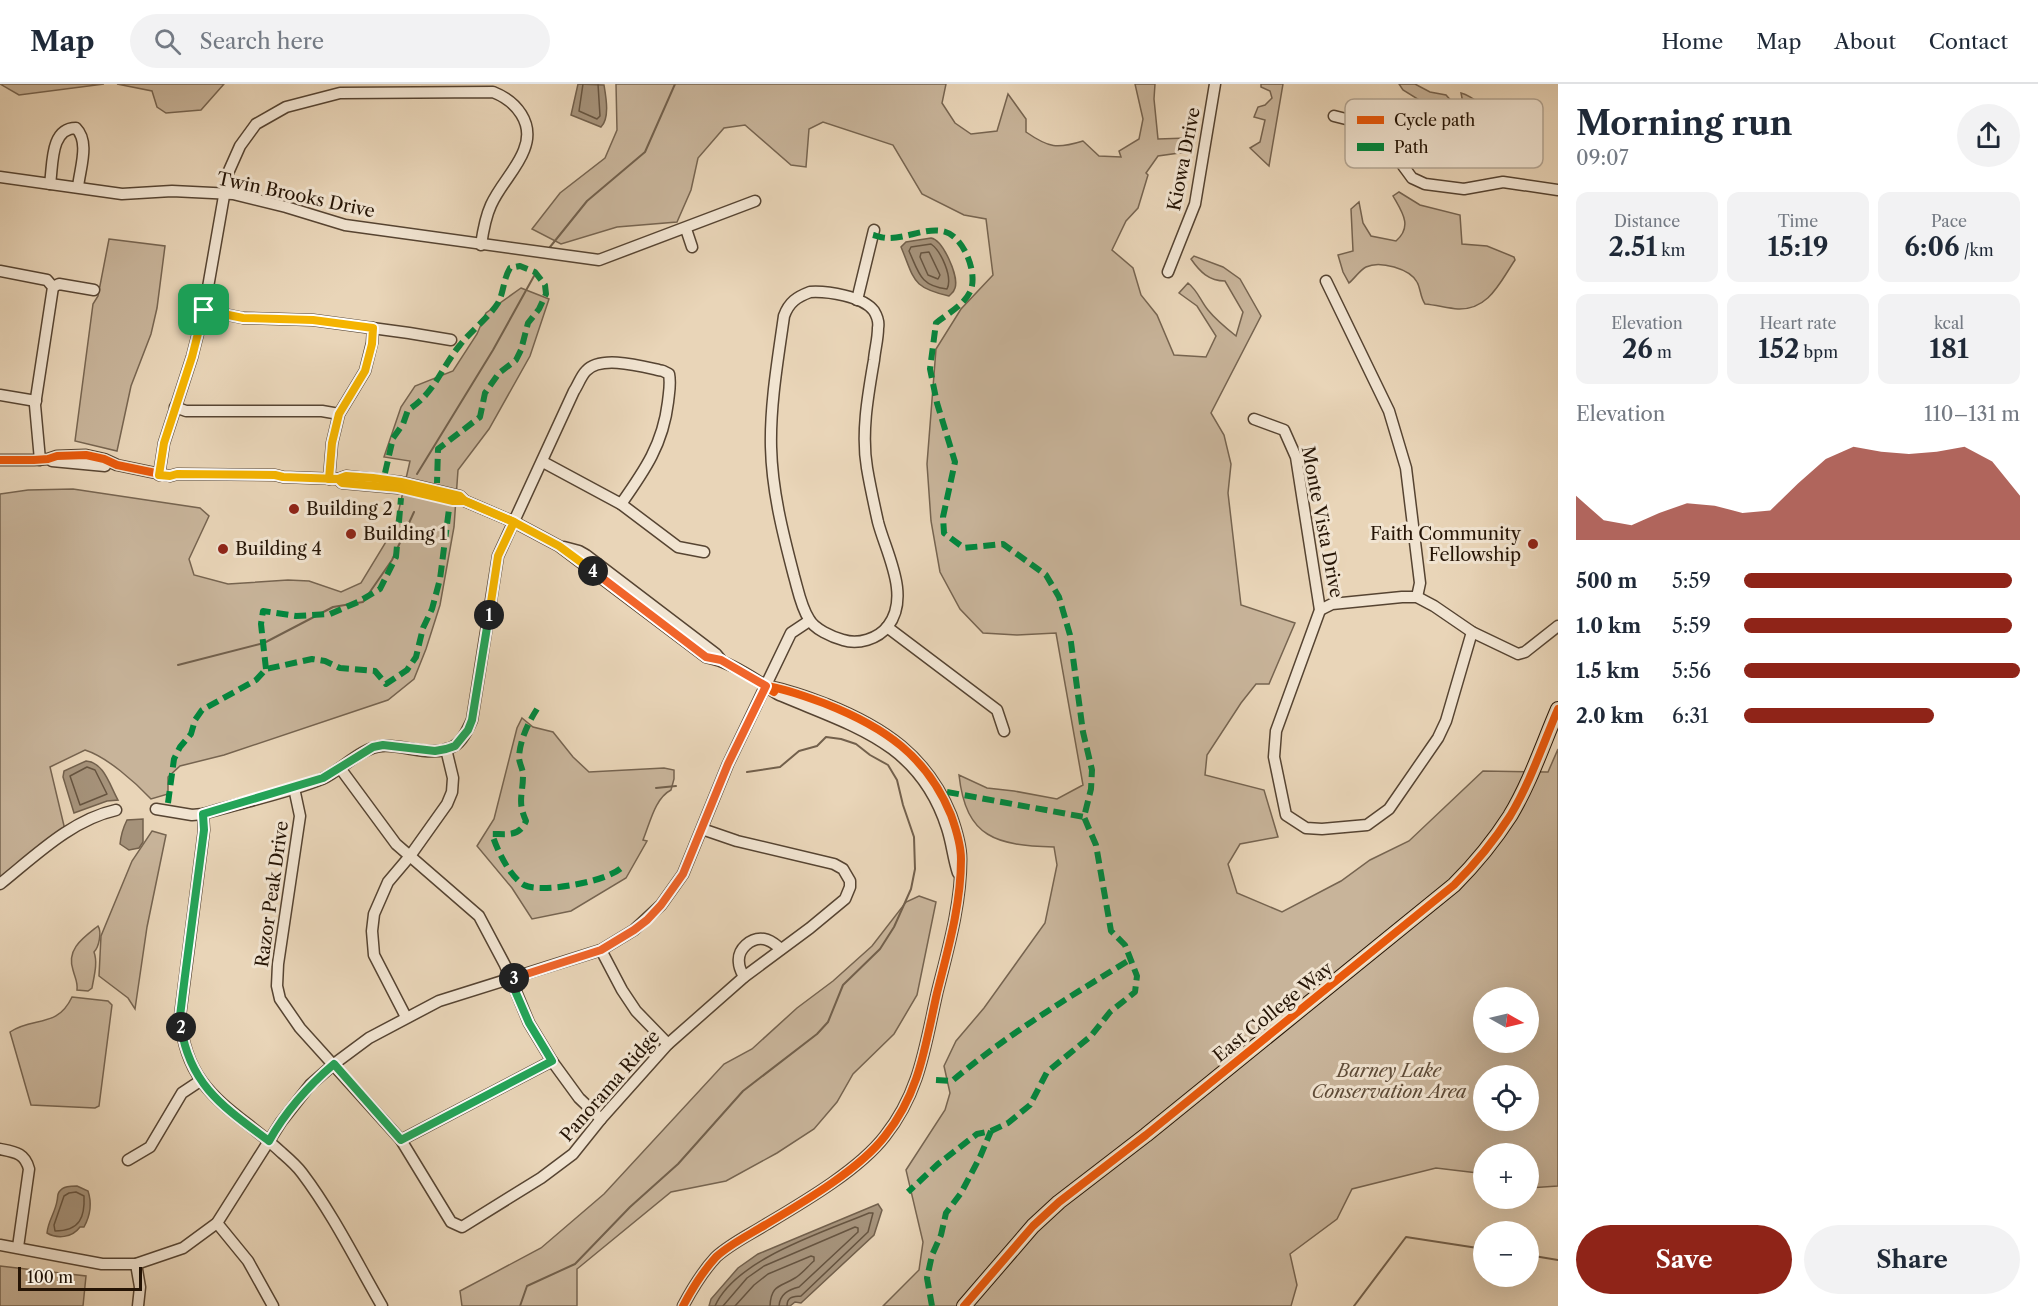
<!DOCTYPE html>
<meta charset="utf-8">
<style>
body{margin:0;font-family:"Libre Caslon Text",serif;background:#f2f2f3;color:#1f2937;height:100vh;display:flex;flex-direction:column;font-size:22px;white-space:nowrap}
*{box-sizing:border-box;margin:0}
p{font-size:20px;color:#747a83}
.icon{flex:none;width:33px;height:33px;fill:none;stroke:currentColor;stroke-width:2;stroke-linecap:round;stroke-linejoin:round}
.map{position:relative;flex:1;overflow:hidden}
.details{display:flex;flex-direction:column;background:#fff;width:480px}
.details>*{flex:none}
.needle{width:39px;rotate:98deg}
.fabs{position:absolute;left:1473px;top:903px;display:grid;gap:12px}
.fabs a{display:grid;place-items:center;width:66px;height:66px;border-radius:50%;background:#fff;box-shadow:0 6px 24px #0002;font-size:30px}
.scale{position:absolute;left:18px;bottom:15px;width:124px;box-sizing:border-box;padding-left:6px;border:3px solid #251405;border-top:0;font-size:16px;line-height:21px;white-space:nowrap;color:#251405;-webkit-text-stroke:4px #f1e4d1;paint-order:stroke}
.pin{position:absolute;display:grid;place-items:center;width:51px;height:51px;color:#fff;margin:-26px;border-radius:12px;box-shadow:0 3px 9px #0006}
.km{position:absolute;width:30px;height:30px;margin:-15px;border-radius:50%;background:#222;color:#fff;font-size:16px;line-height:30px;text-align:center}
.round{display:grid;place-items:center;flex:none;width:63px;height:63px;border-radius:32px;background:#f2f2f3}
.overview{display:flex;align-items:center;justify-content:space-between;height:102px;padding:0 18px}
h1{font-size:33px;font-weight:700;line-height:45px}
.metrics{display:grid;grid-template-columns:repeat(3,1fr);gap:9px;height:102px;padding:6px 18px}
.metrics div{display:grid;align-content:center;border-radius:12px;background:#f2f2f3;text-align:center}
.metrics b{font-size:26px;font-weight:700}
.metrics small{font-size:16px;font-weight:400}
.metrics p{font-size:16px}
.chart{height:168px;padding:12px 18px}
.chart p{display:flex;justify-content:space-between}
.chart svg{width:100%;height:108px;margin-top:6px;fill:#8f2418;opacity:.7}
.cta{display:flex;gap:12px;margin-top:auto;padding:12px 18px}
.cta a{flex:1;height:69px;border-radius:36px;background:#8f2418;color:#fff;font-size:24px;font-weight:700;line-height:69px;text-align:center}
.cta a+a{background:#f2f2f3;color:#1f2937}
ul{padding:0 18px;list-style:none;font-size:20px}
li{display:grid;grid-template-columns:96px 72px 1fr;align-items:center;height:45px}
li i{height:15px;border-radius:8px;background:#8f2418}
header{display:flex;align-items:center;gap:36px;box-sizing:border-box;height:84px;padding:0 30px;background:#fff;border-bottom:2px solid #e0e1e3}
header strong{font-size:28px}
nav{display:flex;gap:33px;margin-inline-start:auto;font-size:21px}
.search{width:420px;height:54px;background:#f2f2f3;display:flex;align-items:center;gap:15px;box-sizing:border-box;padding:0 21px;border-radius:33px;color:#747a83;font-size:22px}
main{display:flex;flex:1;min-height:0}
.map>svg:first-child{display:block}
.green{fill:#c8b49a;stroke:#766450;stroke-width:1.5;fill-rule:evenodd}
.water{fill:#a6937b;stroke:#72604c;stroke-width:1.5}
.lines{fill:none;stroke-linecap:round;stroke-linejoin:round}
.shore{stroke:#665440;stroke-width:1.5}
.stream{stroke:#72604c;stroke-width:2}
.minor-casing{stroke:#564432;stroke-width:13}
.major-casing{stroke:#251405;stroke-width:16}
.minor{stroke:#f1e4d1;stroke-width:10}
.major{stroke:#e9d5b8;stroke-width:14}
.quiet{stroke:#00873e;stroke-width:6;stroke-dasharray:12 6;stroke-linecap:butt}
.cycleway-casing{stroke:#f1e4d1;stroke-width:11}
.cycleway{stroke:#e8590c;stroke-width:8}
.split-1-casing{stroke:#fff;stroke-width:12}
.split-2-casing{stroke:#fff;stroke-width:12}
.split-3-casing{stroke:#fff;stroke-width:12}
.split-4-casing{stroke:#fff;stroke-width:12}
.split-5-casing{stroke:#fff;stroke-width:12}
.split-1{stroke:#f5b400;stroke-width:8}
.split-2{stroke:#22a559;stroke-width:8}
.split-3{stroke:#22a559;stroke-width:8}
.split-4{stroke:#f0652b;stroke-width:8}
.split-5{stroke:#f5b400;stroke-width:8}
.poi-dot{fill:#8f2418;stroke:#f1e4d1;stroke-width:2}
.labels{text-anchor:middle;stroke-width:6;stroke-linejoin:round;paint-order:stroke}
.street-label{font-size:18px;fill:#251405;stroke:#f1e4d1}
.poi-label{font-size:18px;fill:#251405;stroke:#f1e4d1;text-anchor:start}
.park-label{font-size:18px;font-style:italic;fill:#5e4c39;stroke:#f1e4d1}
.key{fill:#f1e4d1;stroke:#b4a694;stroke-width:1.5}
.key-label{font-size:16px;fill:#251405}
</style>
<header>
<strong>Map</strong>
<div class="search"><svg class="icon" aria-label="search" viewBox="0 0 24 24"><circle cx="10" cy="10" r="6"/><path d="M15 15l6 6"/></svg>Search here</div>
<nav><a>Home</a><a>Map</a><a>About</a><a>Contact</a></nav>
</header>
<main>
<div class="map">
<svg width="1558" height="1222" viewBox="0 0 1558 1222">
<rect width="100%" height="100%" fill="#e9d5b8"/>
<filter id="stains"><feTurbulence type="fractalNoise" baseFrequency=".00333" numOctaves="4"/><feColorMatrix values="0 0 0 0 .2 0 0 0 0 .09 0 0 0 0 .02 0 0 0 .5 -.17"/></filter>
<radialGradient id="worn" r=".72"><stop offset=".6" stop-color="#630" stop-opacity="0"/><stop offset="1" stop-color="#630" stop-opacity=".3"/></radialGradient>
<g class="green">
<path d="M0 0H104L19 11Z"/>
<path d="M117 0H224L201 26 166 29 157 23 152 7Z"/>
<path d="M616 0H946L942 19 955 39 971 50 997 47 1008 10 1026 35V48C1049 64 1057 65 1083 57L1099 72 1121 73 1119 67 1139 55 1143 35 1135 0H1155L1154 15 1158 55 1187 54 1186 68 1158 72 1146 89 1148 91 1138 124 1126 137 1112 166 1133 184 1141 211 1157 231 1174 271 1206 273 1216 252 1197 222 1179 209 1188 199C1198 207 1200 216 1208 226 1216 236 1226 244 1236 252L1243 228 1225 197C1209 197 1200 188 1191 175L1194 172 1223 183 1240 195 1261 232 1211 329 1224 351 1231 380 1228 409 1241 521 1295 539 1269 600H1256L1241 619 1207 671 1205 691 1264 706 1278 753 1240 760 1228 780 1237 809 1282 828 1341 797 1370 776 1409 757 1483 687 1548 688 1558 665V1102L1529 1104 1528 1070H1484L1483 1091 1478 1089 1436 1084 1352 1105 1337 1135 1290 1170 1297 1201 1291 1222H883L919 1186 923 1158 906 1086 945 1026 950 1009 944 982 956 957 984 924 1045 839 1057 781 1054 763C997 761 966 755 959 691L987 704 1014 707 1057 715 1083 701 1056 549 1017 551 983 549 960 525 940 488 931 437 927 380 936 265 961 225 993 191 986 135 964 131 922 110 893 61 823 38 809 45 806 83 791 81 745 41 724 44 698 74 691 106 677 138 617 143 561 160 532 145 560 109 605 74 617 46ZM1484 914H1528V958H1484ZM1484 992H1528V1036H1484Z"/>
<path d="M1261 0H1283L1269 82 1250 64 1260 58 1265 36 1254 33 1258 23 1265 21 1272 14 1270 7 1261 3Z"/>
<path d="M1399 0H1415L1430 8 1446 11 1455 21 1464 24 1461 9C1473 12 1482 22 1493 29L1488 38 1444 43 1421 17 1403 6Z"/>
<path d="M1399 108 1420 121 1460 131 1462 160 1487 162 1514 173 1515 176C1500 198 1489 226 1458 225 1447 224 1436 221 1425 220 1420 213 1421 205 1417 198 1410 185 1380 176 1366 183 1360 186 1354 195 1349 199L1343 188 1338 171 1353 167 1351 125 1359 118 1363 139 1371 152 1396 157C1413 142 1402 128 1393 112Z"/>
<path d="M109 155 165 162 157 224 151 250 131 302 117 367 75 357 93 220 98 212Z"/>
<path d="M521 204 549 215 530 272 489 345 458 386 454 443 440 521 426 565 414 595 388 616 224 671 180 682 168 693V710L151 715C135 698 107 673 85 666L50 683 65 746 0 795V410L28 406 73 405 200 424 209 432 189 475 194 491 228 500 288 496 309 497 341 508 361 499 395 443 410 377 384 373 401 323 415 302 453 287 477 250 486 229Z"/>
<path d="M522 634 533 643 553 648 573 673 589 688 664 684 674 686V695L671 706C655 714 650 739 643 756L647 757 626 794 571 827 532 835 512 804 477 762 494 735 517 644Z"/>
<path d="M152 747 166 751 147 843 135 925 128 914 99 892 101 852 132 777Z"/>
<path d="M919 812 936 818 917 911 894 950 853 990 837 1018 814 1045 777 1069 726 1097 671 1108 577 1185V1222H462L460 1207 541 1164 604 1110 724 980 752 965 797 924 833 897 872 862 906 818Z"/>
<path d="M98 842C102 848 99 863 94 868 98 879 94 892 92 904L88 907 77 906C78 898 75 894 73 886 66 865 83 854 98 842Z"/>
<path d="M72 913 108 917 112 921 99 1022 95 1024 31 1021 10 948C33 932 57 945 72 913Z"/>
<path d="M0 1182 86 1192 83 1222H0Z"/>
</g>
<g class="water">
<path d="M578 0 604 1C606 13 610 34 601 43L571 31Z"/>
<path d="M931 154C943 156 959 192 955 204 954 208 952 209 949 212 911 203 915 196 901 163L906 158Z"/>
<path d="M86 677C104 678 110 702 118 716L107 717 74 729 63 693 64 687Z"/>
<path d="M143 735V758L139 764 129 766 120 760C121 750 123 744 127 736Z"/>
<path d="M77 1102 88 1107C92 1119 90 1132 84 1143H80C72 1154 57 1155 47 1149 48 1137 55 1129 57 1117 58 1114 57 1111 59 1108 63 1102 71 1102 77 1102Z"/>
<path d="M878 1120 882 1126 874 1151 801 1219 795 1218 790 1222H709L711 1215 738 1184 758 1170Z"/>
</g>
<g class="lines">
<g class="shore">
<path d="M583 0 579 27 597 35 600 32 598 0"/>
<path d="M931 160C941 167 953 193 947 205 920 202 919 189 909 167L911 163Z"/>
<path d="M929 168 940 191 938 195 928 191 920 173 921 169Z"/>
<path d="M87 683 95 686 107 710 80 721 70 692Z"/>
<path d="M76 1108 84 1112C85 1133 80 1147 55 1147L54 1141 64 1112 69 1109Z"/>
<path d="M715 1222C736 1175 824 1148 869 1129H873L868 1148 801 1212C794 1213 787 1212 787 1222"/>
<path d="M723 1222 747 1194 764 1182 855 1143 858 1144V1148L799 1203C788 1206 780 1210 779 1222"/>
<path d="M735 1222 754 1201 768 1190 811 1172 814 1173V1177C808 1182 802 1190 795 1194 781 1203 771 1200 770 1222"/>
</g>
<g class="stream">
<path d="M550 163 587 117 645 68 675 0"/>
<path d="M417 390 493 266 534 192"/>
<path d="M178 581 264 559 333 523 363 518 392 476 414 428"/>
<path d="M656 704 676 702"/>
<path d="M1528 1171 1558 1176"/>
<path d="M520 1222 527 1202 575 1180 630 1123 678 1080 743 1007 817 950 828 938 843 901 880 865 894 843 911 805 915 785 914 753 903 721 897 696 888 681 870 671 856 660 841 655 826 653 817 662 799 667 780 683 747 688"/>
<path d="M1354 1222 1406 1153 1484 1165"/>
</g>
<defs>
<g id="minor">
<path d="M1334 32 1378 43 1391 54 1401 79 1412 94 1425 100 1464 105 1503 98 1558 106"/>
<path d="M0 93 122 110 172 107 233 110 286 123 345 141 599 176 755 117"/>
<path d="M50 100C53 81 50 44 76 44 90 58 80 84 78 103"/>
<path d="M686 145 692 163"/>
<path d="M0 187 47 196 53 203 35 321 40 376"/>
<path d="M1168 188 1195 120 1215 0"/>
<path d="M1326 197 1389 327 1406 384 1420 499 1417 513"/>
<path d="M53 203 59 200 94 206"/>
<path d="M810 208C827 207 863 212 874 227 877 232 879 239 878 244 878 255 875 265 874 276 868 311 861 349 867 384 870 402 874 420 878 438 886 469 911 512 888 542 878 555 858 561 843 556 832 553 814 545 809 535 801 523 798 506 794 492 783 450 772 407 771 363 770 320 778 275 784 232 789 218 797 213 810 208Z"/>
<path d="M857 216 874 146"/>
<path d="M204 226 243 234 313 236 409 249 451 256"/>
<path d="M0 311 36 317"/>
<path d="M175 323 186 327H322L339 330"/>
<path d="M1254 335 1284 346 1296 373 1320 526 1276 647 1274 673 1286 731 1306 744 1322 745 1367 741 1389 725 1438 654 1446 637 1472 548"/>
<path d="M0 376H34L48 375 57 372 86 371 104 375 117 381 170 392 177 390 275 391 283 393 338 395 342 399 398 404"/>
<path d="M52 377 105 382"/>
<path d="M543 378 621 420 678 463 704 468"/>
<path d="M159 391 164 359 192 273 204 226 228 89 240 62 256 40 286 23 340 9 493 8C516 17 535 39 524 66 517 85 500 101 491 121 485 134 483 147 481 161"/>
<path d="M329 395 332 359 339 330 365 287 372 259 373 244"/>
<path d="M338 395 346 392 401 398 460 412 465 417 514 438 559 462 706 573C727 577 745 589 763 600 770 604 775 610 782 612 855 643 920 659 947 744 952 759 953 774 958 789"/>
<path d="M564 463 579 467 586 471 716 570 721 576"/>
<path d="M1320 526 1332 520 1402 513H1417L1434 522 1472 548 1518 570 1525 568 1558 542"/>
<path d="M887 543 997 626 1004 647"/>
<path d="M340 684 396 760 479 832 505 881 529 939 552 977 579 1014 601 1035"/>
<path d="M294 704 300 732 278 880 277 902 280 915 300 944 401 1056 451 1138 462 1143 541 1094 573 1070 601 1035 668 960 744 893 810 844 845 815 850 803V797L843 785 834 780 737 757 702 745"/>
<path d="M156 725 192 731 203 730C242 718 284 710 322 695 340 687 362 663 382 662 404 660 433 675 454 662 462 658 468 645 472 636L498 472 574 307C578 301 581 292 586 287 601 270 644 283 663 287L669 290C671 300 669 308 668 318 663 360 645 386 621 420"/>
<path d="M203 730 204 746 180 932C186 1010 233 1023 282 1069 289 1075 296 1081 302 1089 333 1130 356 1177 382 1222"/>
<path d="M0 800C35 772 71 736 116 726"/>
<path d="M601 866 622 906 636 927 668 960"/>
<path d="M744 893C742 889 739 884 739 879 737 865 751 853 764 855 771 856 776 861 781 865"/>
<path d="M406 933 374 871 372 847 374 830 388 798 410 772 447 720 452 708 453 694 446 665"/>
<path d="M401 1056 552 977"/>
<path d="M0 1065C15 1068 25 1069 29 1085L18 1163"/>
<path d="M128 1076 150 1063 182 1009 200 997"/>
<path d="M217 1139 248 1177 273 1222"/>
<path d="M0 1161 102 1180H136L183 1164 217 1139 281 1038 310 1001 334 980 369 954 439 917 601 866 634 846 661 821 683 790 728 680 791 549 809 537"/>
<path d="M136 1180 140 1203 138 1222"/>
<path d="M683 1222C692 1205 703 1187 716 1173 730 1160 749 1151 765 1141 802 1119 859 1086 885 1052 920 1008 925 962 937 909 948 865 961 821 961 775 961 761 956 745 951 731 927 672 884 643 826 620 807 613 787 605 766 602"/>
</g>
<path id="major" d="M964 1222 1033 1142 1059 1118 1146 1051 1454 801C1475 780 1494 757 1510 732 1530 699 1543 660 1558 625"/>
</defs>
<use href="#minor" class="minor-casing"/>
<use href="#major" class="major-casing"/>
<use href="#minor" class="minor"/>
<use href="#major" class="major"/>
<g class="quiet">
<path d="M873 151C877 152 883 154 887 154 905 155 924 144 942 147 963 150 979 190 970 208 963 222 947 230 936 239L930 285 937 319 955 378 943 433 944 449 964 464 1003 460 1046 491 1059 513 1070 551 1083 648 1092 686 1091 705 1084 733 1096 761 1111 847 1125 861 1137 892 1135 908 1110 928 1091 952 1047 988 1030 1021 1008 1039 991 1047 977 1050 938 1080 908 1108"/>
<path d="M385 389 393 354 403 340 408 326C435 309 441 284 460 261 470 248 490 232 498 219 504 208 503 196 510 184L520 182 535 188 545 201 546 210 539 225 528 239 521 266 516 276 499 289 485 309 480 333 438 365 437 399"/>
<path d="M266 585 261 540 263 527 296 532 330 530 358 518 380 505 396 473 401 414"/>
<path d="M537 625C528 639 520 656 519 673 519 679 523 685 523 691 523 711 517 717 526 737 519 753 508 750 492 750 497 766 510 793 524 801 541 810 612 797 623 782"/>
<path d="M947 708 1084 733"/>
<path d="M168 719 174 675 180 663 191 650 195 636 202 626 256 596 266 585 312 575 325 577 340 584 375 587 386 600 407 586 416 573 423 544 432 525 440 495 449 425"/>
<path d="M936 996 952 997C1008 950 1069 913 1131 875"/>
<path d="M932 1222 927 1194 932 1171 941 1151 946 1129 961 1109 980 1073 991 1047"/>
</g>
<defs>
<g id="cycleway">
<path d="M0 376H34L48 375 57 372 86 371 104 375 117 381 170 392 177 390 275 391 283 393 338 395 342 399H347"/>
<path d="M338 395 346 392 401 398 460 412 465 417 514 438 559 462 706 573 721 576 774 608"/>
<path d="M683 1222C692 1205 703 1187 716 1173 730 1160 749 1151 765 1141 802 1119 859 1086 885 1052 920 1008 925 962 937 909 948 865 961 821 961 775 961 761 956 745 951 731 927 672 884 643 826 620 807 613 787 605 766 602"/>
<path d="M964 1222 1033 1142 1059 1118 1146 1051 1454 801C1475 780 1494 757 1510 732 1530 699 1543 660 1558 625"/>
</g>
</defs>
<use href="#cycleway" class="cycleway-casing"/>
<use href="#cycleway" class="cycleway"/>
</g>
<g class="lines">
<defs>
<path id="split-1" d="M204 226 243 234 313 236 373 244 372 260 365 287 339 330 332 359 329 395H338L342 399 398 404 453 417H465L514 438 498 472 489 531"/>
<path id="split-2" d="M181 943 180 932 185 892 204 746 203 730 323 694 373 663 383 661 435 667 446 665 455 662 468 646 472 636 489 531"/>
<path id="split-3" d="M181 943C190 1002 225 1024 269 1057 286 1027 308 1002 334 980L401 1056 552 977 529 939 510 895 514 894"/>
<path id="split-4" d="M514 894 601 866 634 846 647 836 661 821 683 790 728 680 766 602 721 576 706 573 593 487"/>
<path id="split-5" d="M204 226 192 273 164 359 159 391 170 392 177 390 275 391 283 393 338 395 346 392 373 394 401 398 460 412 465 417 514 438 559 462 593 487"/>
</defs>
<use href="#split-1" class="split-1-casing"/>
<use href="#split-2" class="split-2-casing"/>
<use href="#split-3" class="split-3-casing"/>
<use href="#split-4" class="split-4-casing"/>
<use href="#split-5" class="split-5-casing"/>
<use href="#split-1" class="split-1"/>
<use href="#split-2" class="split-2"/>
<use href="#split-3" class="split-3"/>
<use href="#split-4" class="split-4"/>
<use href="#split-5" class="split-5"/>
</g>
<g class="poi-dot">
<circle cx="294" cy="425" r="6"/>
<circle cx="351" cy="450" r="6"/>
<circle cx="1533" cy="460" r="6"/>
<circle cx="223" cy="465" r="6"/>
</g>
<g class="labels">
<g class="street-label">
<text transform="translate(1184 75) rotate(-79)" y="6">Kiowa Drive</text>
<text transform="translate(296 111) rotate(12)" y="6">Twin Brooks Drive</text>
<text transform="translate(1322 438) rotate(79)" y="6">Monte Vista Drive</text>
<text transform="translate(272 810) rotate(-82)" y="6">Razor Peak Drive</text>
<text transform="translate(1273 928) rotate(-39)" y="6">East College Way</text>
<text transform="translate(610 1002) rotate(-49)" y="6">Panorama Ridge</text>
</g>
<g class="poi-label">
<text x="306" y="431">Building 2</text>
<text x="363" y="456">Building 1</text>
<text x="1521" y="456" text-anchor="end">Faith Community<tspan x="1521" dy="21">Fellowship</tspan></text>
<text x="235" y="471">Building 4</text>
</g>
<g class="park-label">
<text x="1389" y="993">Barney Lake<tspan x="1389" dy="21">Conservation Area</tspan></text>
</g>
</g>
<rect x="1345" y="15" width="198" height="69" rx="9" class="key"/>
<rect x="1357" y="32" width="27" height="8" fill="#e8590c"/>
<rect x="1357" y="59" width="27" height="8" fill="#00873e"/>
<g class="key-label">
<text x="1394" y="42">Cycle path</text>
<text x="1394" y="69">Path</text>
</g>
<rect width="100%" height="100%" filter="url(#stains)"/>
<rect width="100%" height="100%" fill="url(#worn)"/>
</svg>
<div class="fabs">
<a><svg class="needle" viewBox="-14 -14 28 28"><path d="M0-13l5 13h-10z" fill="#e53935"/><path d="M0 13l5-13h-10z" fill="#747a83"/></svg></a>
<a><svg class="icon" aria-label="locate" viewBox="0 0 24 24"><circle cx="12" cy="12" r="6"/><path d="M12 2v4M12 18v4M2 12h4M18 12h4"/></svg></a>
<a>+</a>
<a>−</a>
</div>
<div class="scale">100 m</div>
<div class="pin" style="left:204px;top:226px;background:#1e9e55"><svg class="icon" aria-label="arrive" viewBox="0 0 24 24"><path d="M6 21V4h12l-3 4 3 4H6"/></svg></div>
<b class="km" style="left:489px;top:531px">1</b>
<b class="km" style="left:181px;top:943px">2</b>
<b class="km" style="left:514px;top:894px">3</b>
<b class="km" style="left:593px;top:487px">4</b>
</div>
<section class="details">
<div class="overview"><div><h1>Morning run</h1><p>09:07</p></div><a class="round"><svg class="icon" aria-label="share" viewBox="0 0 24 24"><path d="M12 15V3M7 8l5-5 5 5M5 13v7h14v-7"/></svg></a></div>
<div class="metrics">
<div><p>Distance</p><b>2.51<small> km</small></b></div>
<div><p>Time</p><b>15:19</b></div>
<div><p>Pace</p><b>6:06<small> /km</small></b></div>
</div>
<div class="metrics">
<div><p>Elevation</p><b>26<small> m</small></b></div>
<div><p>Heart rate</p><b>152<small> bpm</small></b></div>
<div><p>kcal</p><b>181</b></div>
</div>
<div class="chart"><p><span>Elevation</span>110–131 m</p>
<svg viewBox="0 0 160 44" preserveAspectRatio="none"><path d="M0 44V26L10 36L20 38L30 33L40 29L50 30L60 33L70 32L80 21L90 11L100 6L110 8L120 9L130 8L140 6L150 12L160 26V44z"/></svg>
</div>
<ul>
<li><b>500 m</b>5:59<i style="width:97%"></i></li>
<li><b>1.0 km</b>5:59<i style="width:97%"></i></li>
<li><b>1.5 km</b>5:56<i style="width:100%"></i></li>
<li><b>2.0 km</b>6:31<i style="width:69%"></i></li>
</ul>
<div class="cta"><a>Save</a><a>Share</a></div>
</section>
</main>
